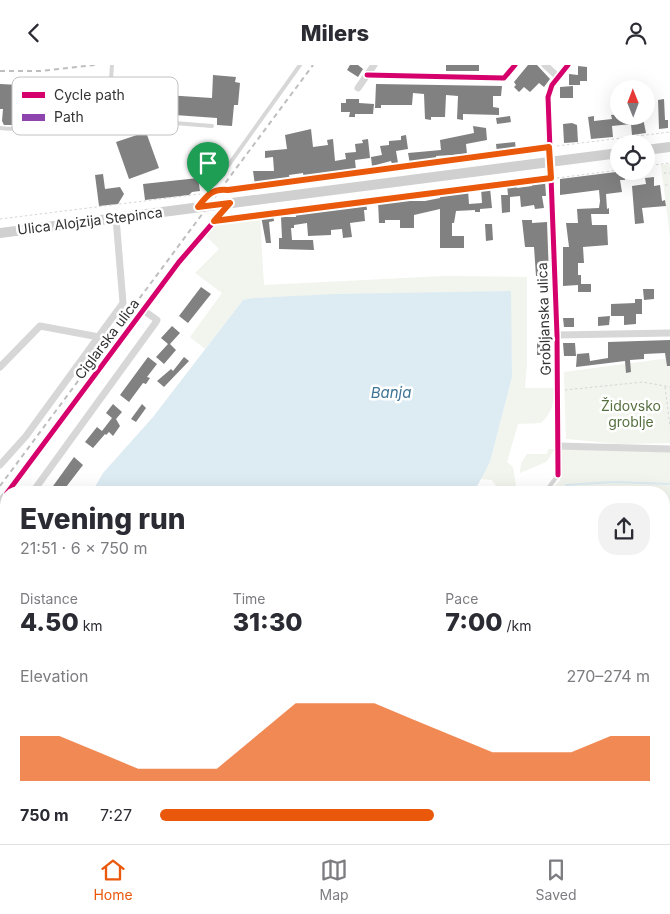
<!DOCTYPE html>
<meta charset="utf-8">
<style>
body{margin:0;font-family:Inter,sans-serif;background:#f2f2f3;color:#2b2b33;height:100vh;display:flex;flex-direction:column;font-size:19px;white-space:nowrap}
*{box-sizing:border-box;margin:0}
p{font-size:16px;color:#7c7c81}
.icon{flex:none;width:28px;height:28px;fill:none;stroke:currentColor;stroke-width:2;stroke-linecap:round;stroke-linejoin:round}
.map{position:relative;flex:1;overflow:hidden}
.panel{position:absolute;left:0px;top:421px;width:670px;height:359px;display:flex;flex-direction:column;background:#fff;border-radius:20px 20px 0 0;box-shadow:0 5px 20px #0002}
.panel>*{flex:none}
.needle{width:32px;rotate:359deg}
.controls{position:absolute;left:610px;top:15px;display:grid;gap:10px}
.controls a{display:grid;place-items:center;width:45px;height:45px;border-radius:50%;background:#fff;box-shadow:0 5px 20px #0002;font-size:25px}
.pin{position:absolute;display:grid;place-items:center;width:42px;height:42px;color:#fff;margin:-51px -21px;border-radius:50% 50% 50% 0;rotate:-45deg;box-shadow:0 0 5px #0007}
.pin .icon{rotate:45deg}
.round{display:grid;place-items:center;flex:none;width:52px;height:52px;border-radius:20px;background:#f2f2f3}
.summary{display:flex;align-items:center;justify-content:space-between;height:85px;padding:0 20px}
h1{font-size:28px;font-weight:800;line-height:38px}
.metrics{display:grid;grid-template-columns:repeat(3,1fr);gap:8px;height:85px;padding:5px 20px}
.metrics div{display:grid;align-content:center}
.metrics b{font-size:25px;font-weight:800}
.metrics small{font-size:14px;font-weight:400}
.metrics p{font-size:14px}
.chart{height:140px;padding:10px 20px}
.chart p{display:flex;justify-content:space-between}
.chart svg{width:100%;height:90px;margin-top:5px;fill:#ea580c;opacity:.7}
ul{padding:0 20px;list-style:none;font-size:16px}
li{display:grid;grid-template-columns:80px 60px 1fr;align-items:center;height:38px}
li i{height:12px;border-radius:6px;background:#ea580c}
header{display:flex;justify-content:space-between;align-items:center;height:65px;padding:0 20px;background:#fff;font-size:22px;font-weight:800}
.dock{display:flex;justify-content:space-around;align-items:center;height:70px;border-top:1px solid #e1e1e2;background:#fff;font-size:14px;color:#7c7c81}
.dock a{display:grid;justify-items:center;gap:2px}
.dock .active{color:#ea580c}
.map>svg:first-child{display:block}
.green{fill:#f1f5ed}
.water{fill:#ddebf3}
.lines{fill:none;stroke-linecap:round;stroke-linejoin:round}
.stream{stroke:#ddebf3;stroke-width:2}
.building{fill:#818181}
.path{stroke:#d6d6d6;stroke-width:1;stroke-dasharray:2.5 2.5;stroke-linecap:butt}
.lane{stroke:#d7d7d7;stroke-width:4}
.street{stroke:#d7d7d7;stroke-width:7}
.secondary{stroke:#d0d0d0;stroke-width:10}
.rail{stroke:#bebebe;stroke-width:2;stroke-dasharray:5 4;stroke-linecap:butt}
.quiet{stroke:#8e44ad;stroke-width:4;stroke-dasharray:8 4;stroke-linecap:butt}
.cycleway-casing{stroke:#fff;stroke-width:8}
.cycleway{stroke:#d6006c;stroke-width:5}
.route-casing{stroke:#fff;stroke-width:10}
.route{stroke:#ea580c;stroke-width:6}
.labels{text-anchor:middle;stroke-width:5;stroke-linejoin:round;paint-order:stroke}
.street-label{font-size:14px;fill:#333;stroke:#fff}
.park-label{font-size:14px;fill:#56703f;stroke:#fff}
.water-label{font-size:15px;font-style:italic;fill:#3f7597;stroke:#fff}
.key{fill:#fff;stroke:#c2c2c2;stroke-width:1}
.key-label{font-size:14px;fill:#333}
</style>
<header><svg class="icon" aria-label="back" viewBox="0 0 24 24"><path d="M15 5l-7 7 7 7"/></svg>Milers<svg class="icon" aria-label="person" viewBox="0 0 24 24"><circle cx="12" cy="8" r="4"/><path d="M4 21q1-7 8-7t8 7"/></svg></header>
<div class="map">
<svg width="670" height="779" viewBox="0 0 670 779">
<rect width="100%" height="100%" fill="#fff"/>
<g class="green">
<path d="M670 99V173L661 100Z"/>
<path d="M245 152H260L264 220 445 211 527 212V298L525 323H555C554 339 552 347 541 358L518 359 507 397 513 402 517 427H500L492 415 480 414 490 397 512 312 510 226 252 233 243 235 205 284 190 272 222 228 195 208 219 184 204 169 219 157Z"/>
<path d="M670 293V378L620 379 566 374 564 307Z"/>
<path d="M562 383 670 386V443L664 442V428H549L560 415V385Z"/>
<path d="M548 384H555L546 397 520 408 521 398 527 389H547Z"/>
<path d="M664 769 670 779H622L629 774H664Z"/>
<path d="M107 774H214L213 779H104Z"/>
</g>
<g class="water">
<path d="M511 226 512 312 490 397 474 427H92L103 408 153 352 243 235 252 233 336 229Z"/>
<path d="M227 774H504L499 779H227Z"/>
</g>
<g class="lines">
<g class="stream">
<path d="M566 420 613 417 670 419"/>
<path d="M0 502H6"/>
</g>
</g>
<g class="building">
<path d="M350 0H358L363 4 358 12 347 5Z"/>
<rect x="446" y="0" width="33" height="6"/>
<path d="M528 0H537L550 14 544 22 539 18 530 27 524 22 519 27 514 22 516 20 514 17Z"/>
<path d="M578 1 587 2V16H580V20H569V9L578 10Z"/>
<path d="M213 10 236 12 235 17 240 18 238 40H234L232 61 217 60V53L118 46 119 27 212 33Z"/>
<path d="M0 19 78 23 84 25V32H77L76 46 16 42 14 57 12 60H4L2 56 3 44H0Z"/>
<path d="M376 19 502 21 501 31H493V42L499 43V50L463 49V55L457 54 458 31 446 30 445 52H431V55L425 54 424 29 413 28 412 40H381V43H375Z"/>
<path d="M573 21V33H560V22Z"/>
<path d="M346 34H359V38L374 39 373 49H355V52H349L350 47H341V38H346Z"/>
<path d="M664 34 665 55H668V63L659 64 658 35Z"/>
<path d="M619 49V51L643 53 646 68 632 70 631 59 612 61 613 72 591 74 588 52 594 51V56L612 54 611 50Z"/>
<path d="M510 51 511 57 497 59 496 53Z"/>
<path d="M572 58 577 60 578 77 564 78 563 59Z"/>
<path d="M473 61 486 63 487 75 466 79 467 89 436 91 437 95 410 99 408 88 441 85 440 75 474 68Z"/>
<path d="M311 64 313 82 328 80 327 75 333 74 335 96 346 94 345 88 356 87 355 79 363 78 362 75 368 74 370 93 355 95 356 105 304 114 303 108 289 110 290 116 255 120 253 106H274L273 92 265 93V86L287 84 285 70Z"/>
<path d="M146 67 159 103 129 114 116 77Z"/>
<path d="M406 70 408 84 396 86 398 98 392 99 391 96 372 101 371 92 382 90 380 81 389 80V76L401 75V71Z"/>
<path d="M515 77 516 85 497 88 496 79Z"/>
<path d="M624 106 625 115H620L622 127 606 129 607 144 609 143V149H591L592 160H607L608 180 583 182 584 198H578V210H581V219H591V227H578V220L563 221V182H569L566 158H578L577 144 599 143 600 136 599 125 560 130V114Z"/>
<path d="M103 109 105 124 120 122 124 129 118 139 99 141 95 110Z"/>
<path d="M654 112V121L660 120 662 136 665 135 666 141 642 143 644 158 635 159 632 121 646 119 645 113Z"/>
<path d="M198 113 200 126 192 127 189 130 145 135 143 119Z"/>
<path d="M545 116 546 131H542L544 143 535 144 534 140 521 142 520 131 510 132V147L502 148 501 130H508L507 120 516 119 517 123 532 121V117Z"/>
<path d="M481 123H490L492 143 480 144V147H475V145L456 146 454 158H452V171H464V183H440V144L414 150V163H400V155H385V158H379L378 136H425L440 133V128L468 125 469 139 482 138Z"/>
<path d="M366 137 367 145H364L365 156 350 158 352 172 343 173 342 164 331 165V170L308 171 307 158 294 160V163H291L292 175H313L314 185 279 184V173H282L281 152H296L295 146Z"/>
<path d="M273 149 274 156 269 157 271 178H266L261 151Z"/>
<path d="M522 155H532V158L547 157 549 211H536L534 182H525Z"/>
<path d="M485 159H492L493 175 486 176Z"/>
<path d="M201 222 211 229 188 258 179 251Z"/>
<path d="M643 224H654V234L644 235Z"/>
<path d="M635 234H642V249H636V259L624 260V251H611V239L635 238Z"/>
<path d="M610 251 609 260 598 261V252Z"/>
<path d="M563 253H574V262H564Z"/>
<path d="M172 261 180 268 170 279 176 285 164 299 156 292 168 279 161 273Z"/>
<path d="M542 263H551V290H537V272H542Z"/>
<path d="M670 275V301H667L665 288 644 289V294L630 295 631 307 626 308 625 296 576 302 577 289 589 288 590 296 608 293V277Z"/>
<path d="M563 278H575L576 291H564Z"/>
<path d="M148 292 157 299 147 312 150 313 146 319 143 318 129 337 120 330Z"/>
<path d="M184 292 189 296 164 322 157 316 171 304 173 306Z"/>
<path d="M113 339 122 347 116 354 120 361 113 371 109 367 106 370 105 369 93 383 85 377 97 362 102 366 112 353 106 348Z"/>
<path d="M142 339 146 343 136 357 131 354Z"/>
<path d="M74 392 83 400 66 422 74 428H48Z"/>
<path d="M664 467 670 475V482L664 486Z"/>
</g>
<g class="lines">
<g class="path">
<path d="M557 81 670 67"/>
<path d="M646 101 670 98"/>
<path d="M664 108H670"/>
<path d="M557 113 619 105"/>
<path d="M665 120H670"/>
<path d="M218 125 342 111 543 83"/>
<path d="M0 154 200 129"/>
<path d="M225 155 543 114"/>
<path d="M665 322 670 361"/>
<path d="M565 325 643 317 670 322"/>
</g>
<g class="lane">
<path d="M108 54 112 0"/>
<path d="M0 63C24 67 68 54 96 53 134 53 174 59 212 61"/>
<path d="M200 140 300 0"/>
<path d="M533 428 549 422 558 410"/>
</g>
<g class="street">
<path d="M545 0 558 12"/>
<path d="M367 10 504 13 515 0"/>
<path d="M358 23 374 0"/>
<path d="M557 270 670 268"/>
<path d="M0 302 40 261 99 272"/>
<path d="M558 381 670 384"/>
<path d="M0 400 26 371 123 238 116 153"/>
<path d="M558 410 557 270 548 32 552 20 568 0"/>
<path d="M7 428 179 197 230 138"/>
<path d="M32 428 156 257 157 255 143 245"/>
<path d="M0 437 6 429"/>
<path d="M0 450 6 454"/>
<path d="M664 745 670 741"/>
<path d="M0 755 6 759"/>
<path d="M24 774 29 779"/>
<path d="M619 779 626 774"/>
</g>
<g class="secondary">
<path d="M646 85 670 82"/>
<path d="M0 168 619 88"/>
</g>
<g class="rail">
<path d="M0 6H40L95 0"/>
<path d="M0 421 313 0"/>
</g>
<g class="quiet">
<path d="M0 579 6 583"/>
<path d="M664 620 670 627"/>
<path d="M0 744 6 741"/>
<path d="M530 774 533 779"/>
<path d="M100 779 103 774"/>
<path d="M218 779 219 774"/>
<path d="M512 779 514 774"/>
</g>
<defs>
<g id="cycleway">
<path d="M367 10 504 13 515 0"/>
<path d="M558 410 557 270 548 32 552 20 568 0"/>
<path d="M7 428 179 197 230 138"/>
</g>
</defs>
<use href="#cycleway" class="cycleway-casing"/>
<use href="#cycleway" class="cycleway"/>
</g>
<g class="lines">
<defs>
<path id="route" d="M549 82 551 113 214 156 230 138 198 142C207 130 213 123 228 125Z"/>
</defs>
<use href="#route" class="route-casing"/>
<use href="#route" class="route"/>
</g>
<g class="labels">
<g class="street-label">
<text transform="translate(90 156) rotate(-7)" y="5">Ulica Alojzija Stepinca</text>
<text transform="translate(544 254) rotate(-92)" y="5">Grobljanska ulica</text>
<text transform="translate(107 274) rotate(-53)" y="5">Ciglarska ulica</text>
</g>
<g class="park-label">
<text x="631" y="346">Židovsko<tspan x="631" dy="16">groblje</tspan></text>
</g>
<g class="water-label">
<text x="391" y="333">Banja</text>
</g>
</g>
<rect x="12" y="12" width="166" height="58" rx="8" class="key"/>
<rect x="22" y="27" width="23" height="6" fill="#d6006c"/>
<rect x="22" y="49" width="23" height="7" fill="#8e44ad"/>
<g class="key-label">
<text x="54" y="35">Cycle path</text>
<text x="54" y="57">Path</text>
</g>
</svg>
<div class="controls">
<a><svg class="needle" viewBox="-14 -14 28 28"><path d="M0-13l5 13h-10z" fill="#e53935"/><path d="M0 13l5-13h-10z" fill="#7c7c81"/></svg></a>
<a><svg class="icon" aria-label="locate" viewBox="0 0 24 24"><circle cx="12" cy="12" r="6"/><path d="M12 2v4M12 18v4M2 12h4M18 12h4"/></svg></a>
</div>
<div class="pin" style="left:208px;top:128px;background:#1e9e55"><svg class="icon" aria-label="arrive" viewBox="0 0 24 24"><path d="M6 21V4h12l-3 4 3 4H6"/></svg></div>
<section class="panel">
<div class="summary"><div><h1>Evening run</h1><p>21:51 · 6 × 750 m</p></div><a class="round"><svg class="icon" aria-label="share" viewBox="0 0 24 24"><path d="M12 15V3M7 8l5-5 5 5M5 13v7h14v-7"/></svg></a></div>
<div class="metrics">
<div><p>Distance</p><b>4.50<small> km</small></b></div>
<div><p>Time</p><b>31:30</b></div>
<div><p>Pace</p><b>7:00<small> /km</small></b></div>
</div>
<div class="chart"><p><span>Elevation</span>270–274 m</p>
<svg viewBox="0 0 160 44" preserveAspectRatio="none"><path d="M0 44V22L10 22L20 30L30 38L40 38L50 38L60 22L70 6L80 6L90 6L100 14L110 22L120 30L130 30L140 30L150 22L160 22V44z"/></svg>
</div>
<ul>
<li><b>750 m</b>7:27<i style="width:56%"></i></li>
</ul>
</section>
</div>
<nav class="dock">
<a class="active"><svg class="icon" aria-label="home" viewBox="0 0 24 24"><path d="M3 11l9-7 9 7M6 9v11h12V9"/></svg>Home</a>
<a><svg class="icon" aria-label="map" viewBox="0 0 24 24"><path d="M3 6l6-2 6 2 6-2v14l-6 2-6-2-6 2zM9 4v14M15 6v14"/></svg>Map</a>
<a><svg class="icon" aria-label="saved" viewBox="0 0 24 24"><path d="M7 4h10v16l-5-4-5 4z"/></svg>Saved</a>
</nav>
